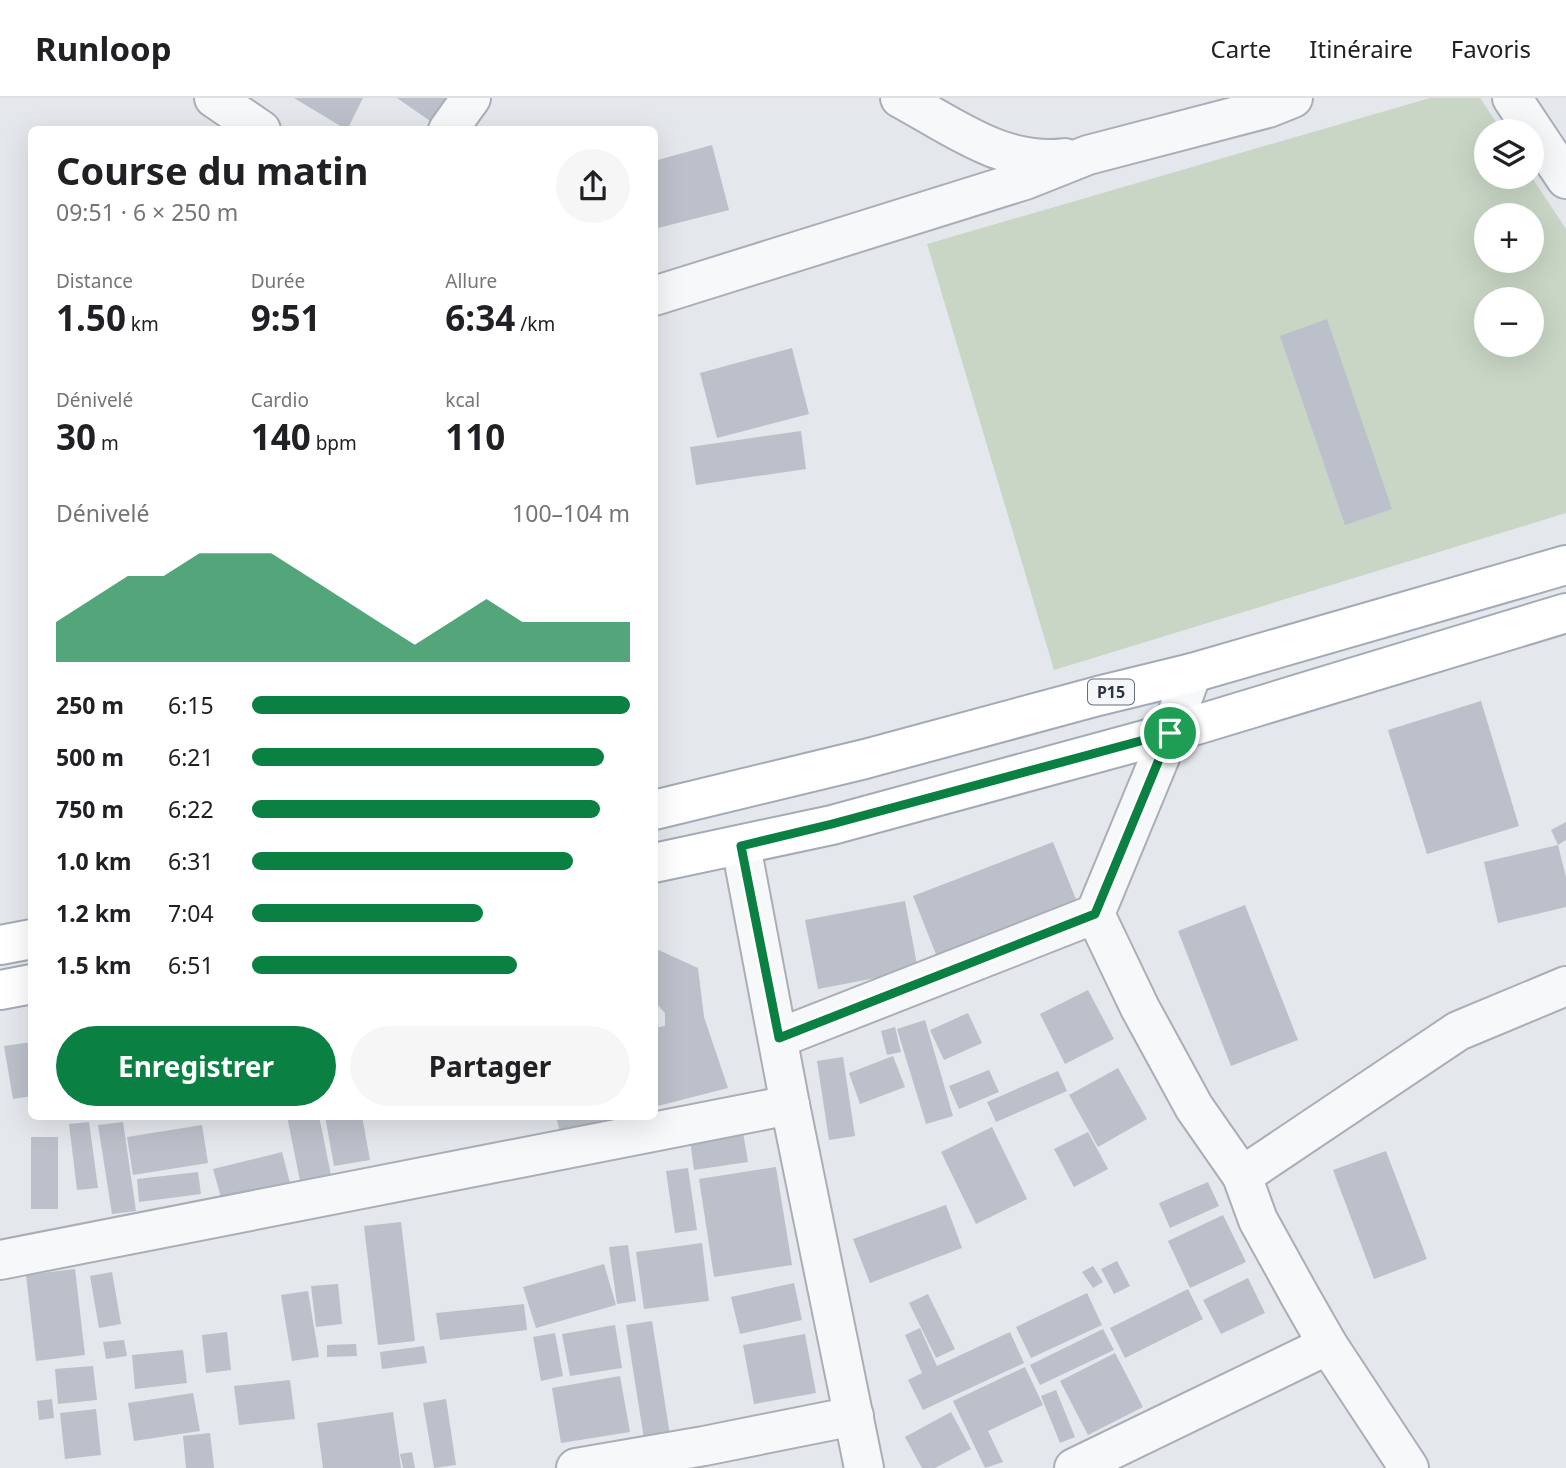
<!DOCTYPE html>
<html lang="fr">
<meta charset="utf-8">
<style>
body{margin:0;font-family:"Noto Sans",sans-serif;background:#f6f6f6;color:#202124;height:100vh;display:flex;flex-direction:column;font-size:26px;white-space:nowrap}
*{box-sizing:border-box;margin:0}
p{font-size:23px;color:#757577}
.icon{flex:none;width:38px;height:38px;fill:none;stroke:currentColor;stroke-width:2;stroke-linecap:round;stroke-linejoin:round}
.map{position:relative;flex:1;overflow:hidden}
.side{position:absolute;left:28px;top:28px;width:630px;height:994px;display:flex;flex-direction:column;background:#fff;border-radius:10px;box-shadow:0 7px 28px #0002}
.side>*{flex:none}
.tools{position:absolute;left:1474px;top:21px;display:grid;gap:14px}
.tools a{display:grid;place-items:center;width:70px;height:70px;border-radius:50%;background:#fff;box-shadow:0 7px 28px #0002;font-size:35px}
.pin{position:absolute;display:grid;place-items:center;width:60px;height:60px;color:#fff;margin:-30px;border:4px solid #fff;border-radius:50%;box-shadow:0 2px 7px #0007}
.round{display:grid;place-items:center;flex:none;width:74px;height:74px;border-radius:37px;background:#f6f6f6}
.head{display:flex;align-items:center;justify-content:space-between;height:119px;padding:0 28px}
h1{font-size:38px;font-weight:700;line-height:52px}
.figures{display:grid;grid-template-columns:repeat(3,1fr);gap:10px;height:119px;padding:7px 28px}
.figures div{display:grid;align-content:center}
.figures b{font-size:35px;font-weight:700}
.figures small{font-size:19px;font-weight:400}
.figures p{font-size:19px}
.chart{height:196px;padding:14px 28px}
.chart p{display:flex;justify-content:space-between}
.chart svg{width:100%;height:126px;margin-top:7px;fill:#0b8043;opacity:.7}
.action{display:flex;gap:14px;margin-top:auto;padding:14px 28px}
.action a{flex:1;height:80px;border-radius:42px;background:#0b8043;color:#fff;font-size:28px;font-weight:700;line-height:80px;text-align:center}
.action a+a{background:#f6f6f6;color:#202124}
ul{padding:0 28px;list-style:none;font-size:23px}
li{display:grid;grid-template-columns:112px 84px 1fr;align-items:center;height:52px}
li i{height:18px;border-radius:9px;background:#0b8043}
header{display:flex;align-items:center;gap:42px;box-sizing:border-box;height:98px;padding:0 35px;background:#fff;border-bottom:2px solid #e0e0e0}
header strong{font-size:33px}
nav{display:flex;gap:38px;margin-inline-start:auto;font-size:24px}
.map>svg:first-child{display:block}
.green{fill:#c9d6c5;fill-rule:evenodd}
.building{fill:#bbc0ca}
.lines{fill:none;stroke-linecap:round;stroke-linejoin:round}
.minor-casing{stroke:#a9aeb7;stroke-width:42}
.major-casing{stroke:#a3abb8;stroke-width:42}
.minor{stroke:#f7f8fa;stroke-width:38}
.major{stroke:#fff;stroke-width:38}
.route-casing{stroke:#fff;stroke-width:14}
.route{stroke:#0b8043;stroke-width:9}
.labels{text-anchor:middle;stroke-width:7;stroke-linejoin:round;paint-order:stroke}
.shield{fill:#f4f6f9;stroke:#676e7b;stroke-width:2}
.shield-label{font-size:16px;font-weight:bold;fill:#2b3445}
</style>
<header>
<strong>Runloop</strong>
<nav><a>Carte</a><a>Itinéraire</a><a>Favoris</a></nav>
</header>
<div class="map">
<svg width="1566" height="1370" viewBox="0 0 1566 1370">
<rect width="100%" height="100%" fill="#e4e7ec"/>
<path class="green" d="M1430 0H1480L1502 33H1486V79L1531 78 1566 131V415L1054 572 927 146ZM1486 117H1531V163H1486ZM1486 201H1531V247H1486Z"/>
<g class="building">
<path d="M294 0H363L347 32Z"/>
<path d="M397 0H451L433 25Z"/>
<path d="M712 47 729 112 654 131V63Z"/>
<path d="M1327 221 1392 411 1345 427 1280 238Z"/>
<path d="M792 250 809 316 717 340 700 275Z"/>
<path d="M801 333 806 371 696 387 690 349Z"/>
<path d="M1481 603 1519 728 1427 756 1388 632Z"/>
<path d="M1566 724V742L1558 747 1566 779V809L1498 825 1484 764 1558 747 1551 732Z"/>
<path d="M1053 744 1077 804 937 859 913 798Z"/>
<path d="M905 803 918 872 818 891 805 822Z"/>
<path d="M1245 807 1298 942 1231 968 1178 833Z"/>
<path d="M654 850 698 870 704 919 728 990 654 1009V930L665 928V915L654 903Z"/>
<path d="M1088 892 1114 941 1065 966 1040 916Z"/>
<path d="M968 915 982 945 944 962 930 932Z"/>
<path d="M925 922 953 1018 926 1026 897 931Z"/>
<path d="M895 929 901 954 887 957 881 933Z"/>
<path d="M32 944V998L13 1001 4 948Z"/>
<path d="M893 958 905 989 860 1006 849 975Z"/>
<path d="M843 959 855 1038 829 1042 817 963Z"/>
<path d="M1118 970 1147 1021 1098 1049 1069 997Z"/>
<path d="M989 972 999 994 959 1011 949 988Z"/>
<path d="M1058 973 1067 993 996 1024 987 1004Z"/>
<path d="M89 1018H119V1021L90 1022Z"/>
<path d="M287 1018H319L332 1082 301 1088Z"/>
<path d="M325 1018H362L370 1062 334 1068Z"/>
<path d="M556 1018H616V1019L560 1034Z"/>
<path d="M89 1024 98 1090 77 1092 69 1026Z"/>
<path d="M123 1024 136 1113 112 1116 98 1027Z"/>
<path d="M202 1027 208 1065 133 1077 127 1039Z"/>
<path d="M992 1029 1027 1101 976 1126 941 1054Z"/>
<path d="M743 1034 748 1064 694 1072 690 1042Z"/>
<path d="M1088 1034 1108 1071 1074 1089 1054 1051Z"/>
<rect x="31" y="1039" width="27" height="72"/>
<path d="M1386 1053 1427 1161 1374 1181 1333 1072Z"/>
<path d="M282 1054 290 1085 222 1103 213 1071Z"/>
<path d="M776 1069 792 1167 714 1179 699 1081Z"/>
<path d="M688 1070 697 1132 675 1135 666 1073Z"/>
<path d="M198 1074 201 1096 139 1104 137 1081Z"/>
<path d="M1208 1084 1219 1108 1170 1130 1159 1105Z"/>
<path d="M946 1107 962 1150 870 1185 853 1141Z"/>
<path d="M1223 1117 1246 1164 1190 1190 1168 1143Z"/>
<path d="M401 1124 415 1243 378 1247 364 1128Z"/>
<path d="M702 1145 709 1203 644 1211 636 1154Z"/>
<path d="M628 1147 636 1203 617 1206 609 1149Z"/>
<path d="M1117 1163 1130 1188 1114 1196 1101 1171Z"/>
<path d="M604 1166 616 1207 536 1230 523 1189Z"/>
<path d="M1093 1168 1103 1184 1093 1190 1082 1174Z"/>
<path d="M75 1171 85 1257 36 1263 26 1177Z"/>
<path d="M112 1174 121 1226 99 1230 90 1178Z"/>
<path d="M1248 1180 1265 1215 1221 1236 1203 1202Z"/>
<path d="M794 1185 802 1222 740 1236 731 1199Z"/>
<path d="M338 1186 342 1226 316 1229 311 1188Z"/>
<path d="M1188 1191 1203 1221 1125 1260 1110 1230Z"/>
<path d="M308 1193 319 1259 292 1263 281 1197Z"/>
<path d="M1087 1195 1102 1227 1031 1260 1016 1229Z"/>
<path d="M928 1196 955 1251 936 1260 909 1205Z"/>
<path d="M524 1206 527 1232 440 1242 436 1215Z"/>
<path d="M652 1223 670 1337 644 1341 626 1227Z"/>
<path d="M615 1227 622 1270 570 1278 562 1236Z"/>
<path d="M920 1230 937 1268 1010 1234 1024 1265 923 1312 908 1282 922 1275 905 1237Z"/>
<path d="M1103 1231 1114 1252 1040 1287 1030 1267Z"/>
<path d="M227 1234 231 1272 206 1275 202 1237Z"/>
<path d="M555 1235 563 1278 541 1283 533 1239Z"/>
<path d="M805 1236 816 1295 754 1306 743 1247Z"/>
<path d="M124 1242 127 1258 106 1261 103 1244Z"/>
<path d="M356 1246 357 1258 327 1259V1247Z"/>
<path d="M424 1248 427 1265 382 1271 380 1254Z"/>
<path d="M183 1252 187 1285 135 1291 132 1257Z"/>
<path d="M1115 1255 1143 1309 1088 1337 1060 1283Z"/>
<path d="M93 1268 97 1302 58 1306 55 1271Z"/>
<path d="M1025 1269 1043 1307 988 1333 1003 1364 985 1370 953 1303Z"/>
<path d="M620 1278 630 1334 561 1345 552 1290Z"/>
<path d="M290 1282 295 1321 239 1327 234 1288Z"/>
<path d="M1056 1292 1075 1339 1060 1345 1041 1298Z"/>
<path d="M193 1295 200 1333 134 1343 128 1305Z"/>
<path d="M52 1301 54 1320 39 1322 37 1303Z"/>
<path d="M446 1301 456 1367 434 1370 423 1305Z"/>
<path d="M96 1311 101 1357 65 1361 60 1315Z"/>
<path d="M393 1314 401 1370H323L317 1325Z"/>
<path d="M951 1314 971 1351 935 1370H922L905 1339Z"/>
<path d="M210 1335 214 1370H186L183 1338Z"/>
<path d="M412 1354 415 1370H403L400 1356Z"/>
</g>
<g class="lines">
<defs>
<g id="minor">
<path d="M214 0 261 32"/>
<path d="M900 0C952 28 1003 68 1065 60"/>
<path d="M1512 0 1566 81"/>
<path d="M448 32 471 0"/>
<path d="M654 198 1025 82 1088 57 1268 10 1293 0"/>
<path d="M1192 575 1170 635 1095 816 1140 910 1194 1009 1242 1078 1258 1122 1300 1198 1328 1247 1409 1370"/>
<path d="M741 748 790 1007 864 1370"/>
<path d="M779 940 1095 816"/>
<path d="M1242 1078 1458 933 1566 888"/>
<path d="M0 1162 790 1007"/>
<path d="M576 1370 704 1348 854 1318"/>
<path d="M1074 1370 1328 1247"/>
</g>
<g id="major">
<path d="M654 712 865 661 1098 598 1192 575 1566 467"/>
<path d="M654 765 832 727 1170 635 1566 515"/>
<path d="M0 847 32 841"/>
<path d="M0 892 32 886"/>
</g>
</defs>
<use href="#minor" class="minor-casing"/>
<use href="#major" class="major-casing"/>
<use href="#minor" class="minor"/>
<use href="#major" class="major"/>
</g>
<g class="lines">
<defs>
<path id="route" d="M1170 635 1095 816 779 940 741 748 832 726Z"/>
</defs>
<use href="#route" class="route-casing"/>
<use href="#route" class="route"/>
</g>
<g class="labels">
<rect class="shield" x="1088" y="581.5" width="46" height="25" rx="5"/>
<g class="shield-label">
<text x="1111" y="600">P15</text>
</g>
</g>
</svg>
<div class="tools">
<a><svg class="icon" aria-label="layers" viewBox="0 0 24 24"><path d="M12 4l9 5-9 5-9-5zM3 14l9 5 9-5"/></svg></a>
<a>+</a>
<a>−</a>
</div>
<div class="pin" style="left:1170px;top:635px;background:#1e9e55"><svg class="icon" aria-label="arrive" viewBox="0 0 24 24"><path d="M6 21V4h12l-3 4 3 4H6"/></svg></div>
<section class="side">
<div class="head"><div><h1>Course du matin</h1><p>09:51 · 6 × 250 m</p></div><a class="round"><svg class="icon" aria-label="share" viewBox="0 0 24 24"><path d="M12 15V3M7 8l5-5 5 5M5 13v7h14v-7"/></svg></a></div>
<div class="figures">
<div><p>Distance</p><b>1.50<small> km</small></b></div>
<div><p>Durée</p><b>9:51</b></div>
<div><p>Allure</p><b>6:34<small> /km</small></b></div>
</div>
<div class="figures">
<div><p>Dénivelé</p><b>30<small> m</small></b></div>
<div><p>Cardio</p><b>140<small> bpm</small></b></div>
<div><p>kcal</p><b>110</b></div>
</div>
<div class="chart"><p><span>Dénivelé</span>100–104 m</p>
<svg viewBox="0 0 160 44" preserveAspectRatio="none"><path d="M0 44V30L10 22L20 14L30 14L40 6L50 6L60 6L70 14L80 22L90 30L100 38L110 30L120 22L130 30L140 30L150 30L160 30V44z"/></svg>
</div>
<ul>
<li><b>250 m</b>6:15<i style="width:100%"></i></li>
<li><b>500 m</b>6:21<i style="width:93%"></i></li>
<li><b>750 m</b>6:22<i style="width:92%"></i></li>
<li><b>1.0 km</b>6:31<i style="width:85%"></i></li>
<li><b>1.2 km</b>7:04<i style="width:61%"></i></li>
<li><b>1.5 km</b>6:51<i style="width:70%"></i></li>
</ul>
<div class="action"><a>Enregistrer</a><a>Partager</a></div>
</section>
</div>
